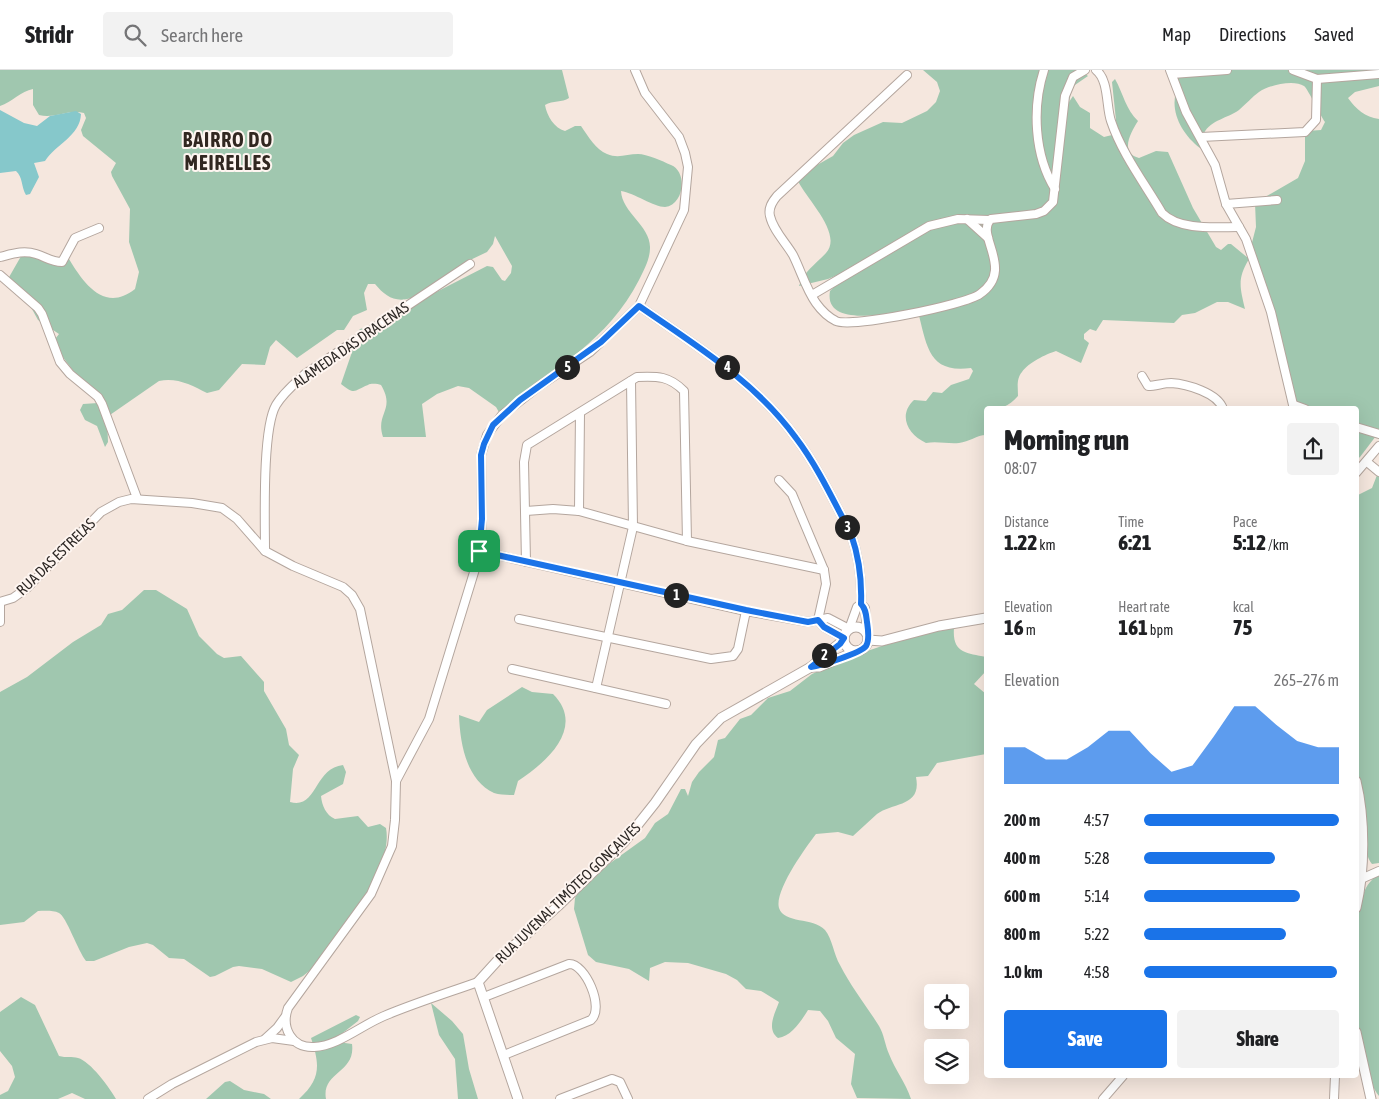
<!DOCTYPE html>
<meta charset="utf-8">
<style>
body{margin:0;font-family:"Asap Condensed",sans-serif;background:#f2f2f2;color:#202124;height:100vh;display:flex;flex-direction:column;font-size:19px;white-space:nowrap}
*{box-sizing:border-box;margin:0}
p{font-size:16px;color:#757577}
.icon{flex:none;width:28px;height:28px;fill:none;stroke:currentColor;stroke-width:2;stroke-linecap:round;stroke-linejoin:round}
.map{position:relative;flex:1;overflow:hidden}
.side{position:absolute;left:984px;top:336px;width:375px;height:672px;display:flex;flex-direction:column;background:#fff;border-radius:5px;box-shadow:0 5px 20px #0002}
.side>*{flex:none}
.fabs{position:absolute;left:924px;top:914px;display:grid;gap:10px}
.fabs a{display:grid;place-items:center;width:45px;height:45px;border-radius:5px;background:#fff;box-shadow:0 5px 20px #0002;font-size:25px}
.pin{position:absolute;display:grid;place-items:center;width:42px;height:42px;color:#fff;margin:-21px;border-radius:10px;box-shadow:0 2px 8px #0006}
.km{position:absolute;width:25px;height:25px;margin:-12px;border-radius:50%;background:#222;color:#fff;font-size:14px;line-height:25px;text-align:center}
.round{display:grid;place-items:center;flex:none;width:52px;height:52px;border-radius:5px;background:#f2f2f2}
.summary{display:flex;align-items:center;justify-content:space-between;height:85px;padding:0 20px}
h1{font-size:28px;font-weight:800;line-height:38px}
.metrics{display:grid;grid-template-columns:repeat(3,1fr);gap:8px;height:85px;padding:5px 20px}
.metrics div{display:grid;align-content:center}
.metrics b{font-size:21px;font-weight:800}
.metrics small{font-size:14px;font-weight:400}
.metrics p{font-size:14px}
.chart{height:140px;padding:10px 20px}
.chart p{display:flex;justify-content:space-between}
.chart svg{width:100%;height:90px;margin-top:5px;fill:#1a73e8;opacity:.7}
.primary-button{display:flex;gap:10px;margin-top:auto;padding:10px 20px}
.primary-button a{flex:1;height:58px;border-radius:5px;background:#1a73e8;color:#fff;font-size:20px;font-weight:800;line-height:58px;text-align:center}
.primary-button a+a{background:#f2f2f2;color:#202124}
ul{padding:0 20px;list-style:none;font-size:16px}
li{display:grid;grid-template-columns:80px 60px 1fr;align-items:center;height:38px}
li i{height:12px;border-radius:6px;background:#1a73e8}
header{display:flex;align-items:center;gap:30px;box-sizing:border-box;height:70px;padding:0 25px;background:#fff;border-bottom:1px solid #e0e0e0}
header strong{font-size:24px}
nav{display:flex;gap:28px;margin-inline-start:auto;font-size:18px}
.search{width:350px;height:45px;background:#f2f2f2;display:flex;align-items:center;gap:12px;box-sizing:border-box;padding:0 18px;border-radius:5px;color:#757577;font-size:19px}
.map>svg:first-child{display:block}
.green{fill:#a0c7af}
.water{fill:#86c8cb}
.lines{fill:none;stroke-linecap:round;stroke-linejoin:round}
.minor-casing{stroke:#b4a69e;stroke-width:10}
.tertiary-casing{stroke:#b4a69e;stroke-width:11}
.minor{stroke:#fff;stroke-width:8}
.tertiary{stroke:#fff;stroke-width:9}
.route-casing{stroke:#fff;stroke-width:10}
.route{stroke:#1a73e8;stroke-width:6}
.labels{text-anchor:middle;stroke-width:4;stroke-linejoin:round;paint-order:stroke}
.street-label{font-size:15px;fill:#2e2926;stroke:#fef5f0}
.district-label{font-size:20px;font-weight:bold;letter-spacing:1px;fill:#312720;stroke:#fef5f0}
</style>
<header>
<strong>Stridr</strong>
<div class="search"><svg class="icon" aria-label="search" viewBox="0 0 24 24"><circle cx="10" cy="10" r="6"/><path d="M15 15l6 6"/></svg>Search here</div>
<nav><a>Map</a><a>Directions</a><a>Saved</a></nav>
</header>
<div class="map">
<svg width="1379" height="1029" viewBox="0 0 1379 1029">
<rect width="100%" height="100%" fill="#f5e7de"/>
<g class="green">
<path d="M0 0H562L569 28C562 33 553 30 545 35 547 46 554 58 565 61L575 56H581C588 66 596 80 607 84 618 89 627 84 638 84 647 84 662 91 671 95 688 102 684 135 665 137 654 137 634 123 621 121 622 143 651 156 650 178 650 189 644 200 639 210 606 274 551 299 500 344L496 337 469 318 458 316 437 324 422 334 426 367H383C375 343 396 340 381 315 378 314 371 313 368 315 354 320 356 326 341 314L352 282 353 269 360 259 370 256 487 196 493 197 502 210 505 211 511 203 512 196 495 166 493 174 487 182 466 192 411 228C395 233 385 226 375 214H368L364 223 367 240 353 246 344 260H337L297 288 276 270 270 277 265 295 242 294 219 320 207 323C192 315 176 307 159 311L107 347 108 372 105 377 97 356 85 350 80 340 83 334 98 333 52 273 59 264 38 250 27 230 8 209 24 181H32L51 195 65 189H69C84 214 105 243 135 219L139 202 129 172 130 139 112 106 111 102 116 93 83 66 81 60 86 48 84 43C68 39 55 49 39 45L33 35V19C21 21 12 32 0 36Z"/>
<path d="M923 0H1080L1088 6 1072 17 1069 32 1073 26 1080 37 1090 43V58L1104 67 1112 65 1117 60 1112 12 1115 9C1123 23 1126 40 1138 51 1131 62 1119 83 1139 88L1156 81 1168 82 1193 138 1216 177 1221 180 1228 174H1231L1248 188 1256 157 1255 133 1298 108 1305 91V63L1307 61 1321 60 1325 52C1320 45 1308 19 1304 16 1294 9 1269 15 1259 22 1252 27 1246 34 1239 40 1228 48 1211 50 1204 63 1202 67 1201 73 1200 78 1183 65 1170 43 1176 22L1172 16 1170 0H1379V16L1355 22 1348 28C1356 39 1365 47 1379 49V362L1360 387 1356 390V339H1294C1290 309 1274 204 1249 189 1237 209 1240 217 1245 239L1228 232H1217L1195 243 1182 245 1174 253 1103 250 1096 261 1090 259 1084 264V269L1089 273 1081 293 1056 281C1046 284 1028 293 1022 302 1016 309 1018 318 1018 326 1008 337 1001 339 986 339V365C977 365 969 372 959 373 948 374 937 371 926 373 907 364 898 345 914 330L926 331 933 322 942 323 951 315 969 309 973 301 971 298C928 304 927 275 918 242 899 240 823 261 830 221L852 199 828 209 799 216C804 201 816 194 826 183 843 164 808 131 798 111L817 95 833 86 843 73 854 65 883 52 902 53 927 41 936 32 940 21 937 12Z"/>
<path d="M1379 400V793L1372 794C1347 767 1356 480 1356 426L1372 418Z"/>
<path d="M144 520H156L187 539 199 566 217 584 224 588 241 586 264 612V621L286 659 289 675 299 685 293 699 290 732C317 740 314 698 343 695L346 702 343 714 321 726C322 736 326 745 335 749L358 746 368 757 380 754 386 758C394 801 338 865 313 898L303 906 291 912 262 899 239 896 233 897 215 906 210 907 184 889 169 888 153 875 147 873 129 877 94 891H86C78 881 66 846 59 843 53 840 44 841 38 841L24 852 0 855V622L27 607 73 572 101 555 108 544 122 540Z"/>
<path d="M954 558C952 583 966 583 986 587V601L974 614 986 624V684L937 693 928 706 916 707C922 737 893 732 877 744 869 751 861 759 853 766L838 762 816 764C806 777 774 821 779 838 784 854 813 847 825 860 832 868 834 885 840 895 851 917 866 935 879 956 884 964 885 975 889 984 895 1000 906 1013 911 1029L857 1028 851 1014 855 984 836 968 828 951 820 941 808 940C801 951 792 966 778 968 766 959 775 943 779 932L761 921 746 919 737 910 726 904 688 893 665 892 650 898 649 911 629 899 596 892 588 885 574 839 575 828 580 819 595 804 645 768 655 753 668 744 681 719H685L688 726 692 712 699 702 714 687 718 670 725 668 740 649 751 645 768 628 790 621 812 604 847 588 908 567Z"/>
<path d="M522 617 532 622 553 624C586 657 547 692 518 711L514 725C508 725 500 725 494 723 466 710 460 673 459 645L479 652 487 640Z"/>
<path d="M1379 802V1026C1352 992 1348 860 1365 820 1368 813 1374 808 1379 802Z"/>
<path d="M21 927 35 935 59 986C66 988 72 986 78 988 90 991 110 1018 116 1029H85L72 1023 58 1029H0V1025L8 1021 15 1007 12 996 0 981V942Z"/>
<path d="M431 933 452 951 463 964 469 999 478 1029H458L455 989 439 965Z"/>
<path d="M356 945 360 947 358 951 335 969 338 972 352 974C356 1003 321 1002 326 1029H299C321 1009 320 995 311 968Z"/>
<path d="M230 1011 244 1020 264 1024 271 1029H206L225 1012Z"/>
</g>
<path class="water" d="M0 40 24 53 37 56 50 46 76 41 81 44C80 66 56 74 45 91L34 93 39 107 30 124 26 125C21 117 23 107 16 101L0 103Z"/>
<g class="lines">
<defs>
<g id="minor">
<path d="M1044 0C1032 37 1034 85 1055 119"/>
<path d="M1096 0C1109 10 1106 37 1111 51 1122 84 1145 114 1162 143 1180 161 1216 157 1239 157"/>
<path d="M1170 0 1186 42 1215 95 1226 134 1246 169 1271 242 1294 339"/>
<path d="M1293 0 1317 9 1379 4"/>
<path d="M1172 4 1227 0"/>
<path d="M907 5 777 126C772 132 768 138 770 146 773 160 786 173 793 185 801 201 806 219 816 233 821 240 828 247 836 251 851 258 965 235 980 224 1016 199 974 165 991 149L1036 144 1044 141 1053 132 1065 26 1073 7 1085 0"/>
<path d="M1201 67 1305 62 1316 50 1317 9"/>
<path d="M1226 134 1277 130"/>
<path d="M967 149 988 168"/>
<path d="M0 187C12 184 23 180 36 184 46 187 51 192 62 192L75 168 99 158"/>
<path d="M0 205 38 238 42 244 60 292 70 304 98 327 102 334 137 428"/>
<path d="M812 225 929 156 958 149 989 150"/>
<path d="M1142 306 1148 316C1156 316 1163 313 1171 313 1187 314 1218 323 1223 339"/>
<path d="M1294 335 1305 339"/>
<path d="M1356 357 1379 364"/>
<path d="M1367 392 1379 402"/>
<path d="M1356 403 1379 376"/>
<path d="M779 410 792 424 824 500 826 514 818 550"/>
<path d="M526 441 553 439 579 441 687 471 824 500"/>
<path d="M579 441 580 343"/>
<path d="M479 481 746 541 808 552 828 548 849 559 857 537 861 534C862 509 859 487 851 464 834 432 818 397 796 368 755 311 695 275 639 236"/>
<path d="M526 492 524 392 527 375 637 307C658 306 669 306 684 321L687 471"/>
<path d="M0 532 13 528 27 518 101 442 119 432 131 429 192 433 222 438 237 449 265 481"/>
<path d="M861 534 865 538 867 563"/>
<path d="M519 549 711 589 733 586 738 579 746 541"/>
<path d="M818 550 824 557 844 568"/>
<path d="M0 552V532"/>
<path d="M512 599 666 634"/>
<path d="M596 618 633 457 631 311"/>
<path d="M396 711 360 539 352 525 343 517 293 496 265 481C265 450 262 359 276 335 283 323 294 314 305 304L470 194"/>
<path d="M1361 809 1379 801"/>
<path d="M478 912C447 923 415 933 384 946 362 955 338 976 314 977 291 978 281 957 288 938L371 824 392 776 395 750 396 711 429 649 479 486 482 449 481 385 487 365 502 345 539 316 590 282 639 236 684 140 688 97 685 83 679 67 645 23 635 0"/>
<path d="M484 927 569 894C585 893 605 938 591 950L504 985"/>
<path d="M265 969 277 958 285 947"/>
<path d="M148 1029 172 1014 256 972 272 968 294 971"/>
<path d="M560 1029 612 1009 620 1012 628 1029"/>
<path d="M1103 1029 1123 1006"/>
<path d="M1334 1029 1335 1006"/>
</g>
<g id="tertiary">
<circle cx="856" cy="569" r="12"/>
<path d="M868 570 882 571 939 556 986 548"/>
<path d="M811 597H819L857 581"/>
<path d="M1356 711C1365 748 1365 800 1356 838"/>
<path d="M1356 962 1371 1029"/>
<path d="M518 1029 478 912 498 890 558 836 624 772 655 733 696 674 721 648 811 597 840 573 844 568"/>
</g>
</defs>
<use href="#minor" class="minor-casing"/>
<use href="#tertiary" class="tertiary-casing"/>
<use href="#minor" class="minor"/>
<use href="#tertiary" class="tertiary"/>
</g>
<g class="lines">
<defs>
<path id="route" d="M639 236C695 275 755 311 796 368 818 397 834 432 851 464 859 487 862 509 861 534 866 539 866 545 867 552 868 559 870 570 866 576 861 583 820 596 811 597L840 574 844 568 824 557 818 550 808 552 746 540 479 481 482 449 481 385 484 374 493 355 520 330 601 272Z"/>
</defs>
<use href="#route" class="route-casing"/>
<use href="#route" class="route"/>
</g>
<g class="labels">
<g class="street-label">
<text transform="translate(351 275) rotate(-35)" y="5">ALAMEDA DAS DRACENAS</text>
<text transform="translate(56 487) rotate(-44)" y="5">RUA DAS ESTRELAS</text>
<text transform="translate(568 823) rotate(-44)" y="5">RUA JUVENAL TIMÓTEO GONÇALVES</text>
</g>
<g class="district-label">
<text x="228" y="77">BAIRRO DO<tspan x="228" dy="23">MEIRELLES</tspan></text>
</g>
</g>
</svg>
<div class="fabs">
<a><svg class="icon" aria-label="locate" viewBox="0 0 24 24"><circle cx="12" cy="12" r="6"/><path d="M12 2v4M12 18v4M2 12h4M18 12h4"/></svg></a>
<a><svg class="icon" aria-label="layers" viewBox="0 0 24 24"><path d="M12 4l9 5-9 5-9-5zM3 14l9 5 9-5"/></svg></a>
</div>
<div class="pin" style="left:479px;top:481px;background:#1e9e55"><svg class="icon" aria-label="arrive" viewBox="0 0 24 24"><path d="M6 21V4h12l-3 4 3 4H6"/></svg></div>
<b class="km" style="left:676px;top:525px">1</b>
<b class="km" style="left:824px;top:585px">2</b>
<b class="km" style="left:847px;top:457px">3</b>
<b class="km" style="left:727px;top:297px">4</b>
<b class="km" style="left:567px;top:297px">5</b>
<section class="side">
<div class="summary"><div><h1>Morning run</h1><p>08:07</p></div><a class="round"><svg class="icon" aria-label="share" viewBox="0 0 24 24"><path d="M12 15V3M7 8l5-5 5 5M5 13v7h14v-7"/></svg></a></div>
<div class="metrics">
<div><p>Distance</p><b>1.22<small> km</small></b></div>
<div><p>Time</p><b>6:21</b></div>
<div><p>Pace</p><b>5:12<small> /km</small></b></div>
</div>
<div class="metrics">
<div><p>Elevation</p><b>16<small> m</small></b></div>
<div><p>Heart rate</p><b>161<small> bpm</small></b></div>
<div><p>kcal</p><b>75</b></div>
</div>
<div class="chart"><p><span>Elevation</span>265–276 m</p>
<svg viewBox="0 0 160 44" preserveAspectRatio="none"><path d="M0 44V26L10 26L20 32L30 32L40 26L50 18L60 18L70 29L80 38L90 35L100 21L110 6L120 6L130 15L140 23L150 26L160 26V44z"/></svg>
</div>
<ul>
<li><b>200 m</b>4:57<i style="width:100%"></i></li>
<li><b>400 m</b>5:28<i style="width:67%"></i></li>
<li><b>600 m</b>5:14<i style="width:80%"></i></li>
<li><b>800 m</b>5:22<i style="width:73%"></i></li>
<li><b>1.0 km</b>4:58<i style="width:99%"></i></li>
</ul>
<div class="primary-button"><a>Save</a><a>Share</a></div>
</section>
</div>
